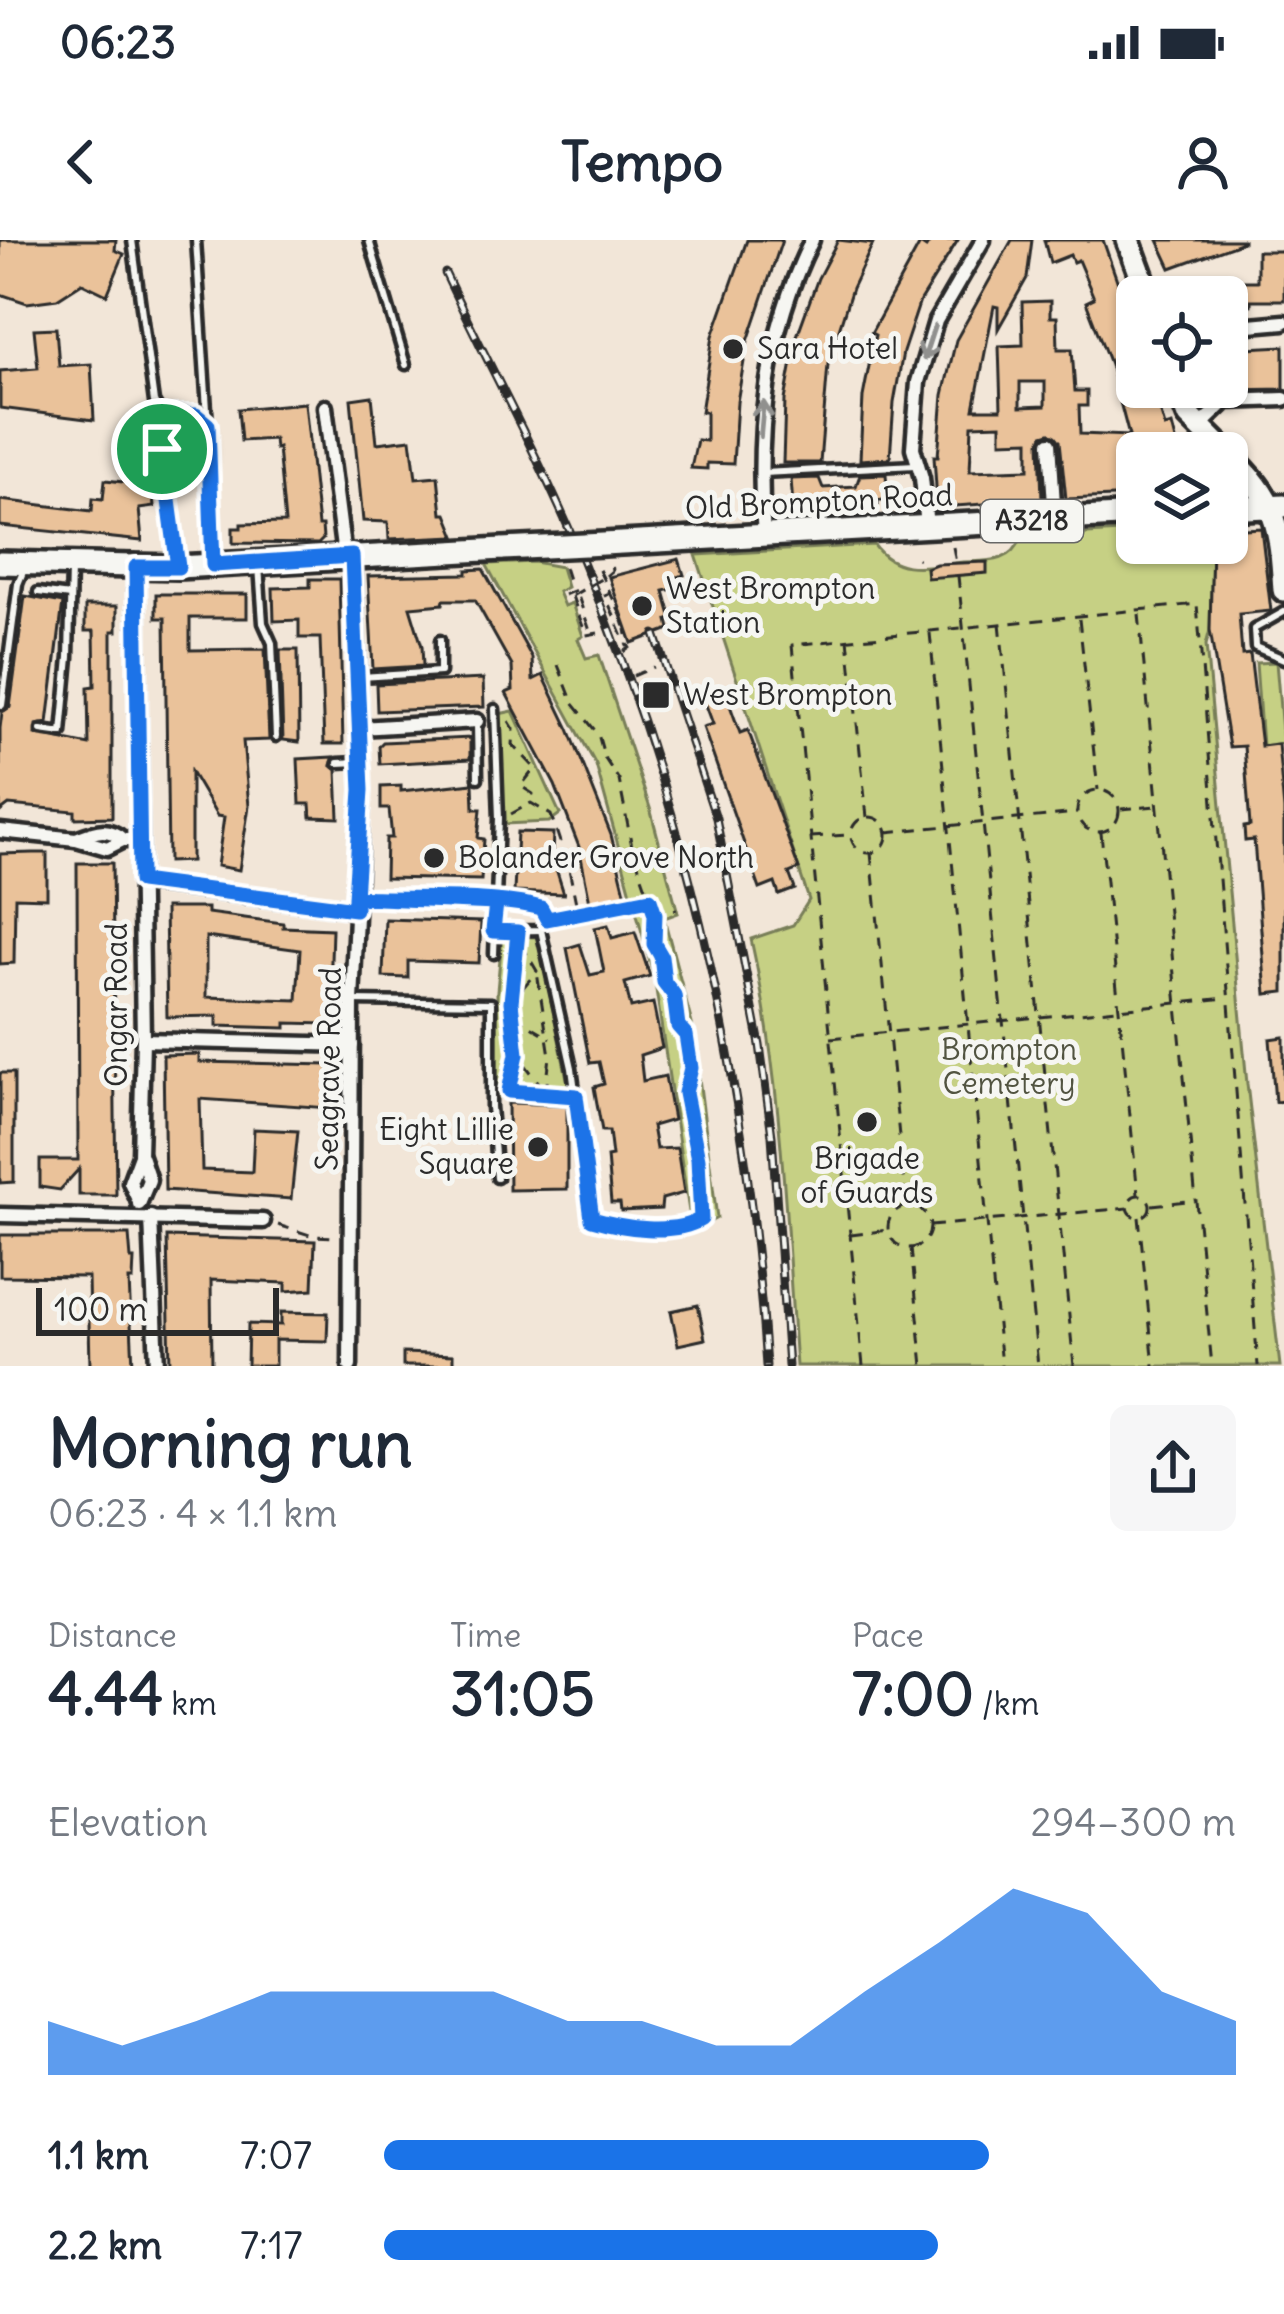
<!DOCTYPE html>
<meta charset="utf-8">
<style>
body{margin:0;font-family:Delius,sans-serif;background:#f6f6f7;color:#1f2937;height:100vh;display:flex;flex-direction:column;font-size:45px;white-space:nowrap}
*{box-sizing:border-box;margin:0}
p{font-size:39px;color:#747a83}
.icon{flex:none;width:66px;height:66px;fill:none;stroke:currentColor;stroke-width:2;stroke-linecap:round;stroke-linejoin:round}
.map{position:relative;height:1126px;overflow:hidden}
.details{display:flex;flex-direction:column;background:#fff;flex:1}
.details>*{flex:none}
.fabs{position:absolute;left:1116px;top:36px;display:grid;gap:24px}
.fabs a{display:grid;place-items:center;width:132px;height:132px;border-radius:18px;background:#fff;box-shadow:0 3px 9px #0004;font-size:60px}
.scale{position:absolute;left:36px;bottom:30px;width:243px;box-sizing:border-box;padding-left:12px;border:6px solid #2b2b2b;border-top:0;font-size:33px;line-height:42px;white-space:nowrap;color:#2b2b2b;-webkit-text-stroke:9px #f6f6f2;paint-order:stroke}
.pin{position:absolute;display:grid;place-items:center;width:102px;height:102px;color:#fff;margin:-51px;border:6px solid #fff;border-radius:50%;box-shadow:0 3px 12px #0007}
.round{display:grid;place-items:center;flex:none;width:126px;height:126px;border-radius:18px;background:#f6f6f7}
.head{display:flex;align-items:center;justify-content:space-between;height:204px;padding:0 48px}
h1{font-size:66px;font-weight:800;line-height:90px}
.figures{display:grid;grid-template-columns:repeat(3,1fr);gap:18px;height:204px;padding:12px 48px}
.figures div{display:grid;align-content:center}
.figures b{font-size:60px;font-weight:800}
.figures small{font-size:33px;font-weight:400}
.figures p{font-size:33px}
.chart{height:336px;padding:24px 48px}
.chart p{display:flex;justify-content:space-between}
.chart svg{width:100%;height:216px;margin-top:12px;fill:#1a73e8;opacity:.7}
ul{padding:0 48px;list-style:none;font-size:39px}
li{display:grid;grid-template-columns:192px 144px 1fr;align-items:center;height:90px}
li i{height:30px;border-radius:15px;background:#1a73e8}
.status{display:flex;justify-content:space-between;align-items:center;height:84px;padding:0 60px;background:#fff;direction:ltr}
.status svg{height:33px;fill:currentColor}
header{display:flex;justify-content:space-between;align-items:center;height:156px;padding:0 48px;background:#fff;font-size:54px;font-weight:800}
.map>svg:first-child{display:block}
.green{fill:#c6d084;stroke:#787e58;stroke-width:3}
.building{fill:#eac29a;stroke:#2b2b2b;stroke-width:3;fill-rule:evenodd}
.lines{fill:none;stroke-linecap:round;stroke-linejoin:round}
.service-casing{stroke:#2b2b2b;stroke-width:15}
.minor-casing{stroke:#2b2b2b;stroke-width:21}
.primary-casing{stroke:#2b2b2b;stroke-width:30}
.trunk-casing{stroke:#2b2b2b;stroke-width:30}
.path{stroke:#2b2b2b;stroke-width:3;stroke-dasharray:12 9;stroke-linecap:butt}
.service{stroke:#f6f6f2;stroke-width:6}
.minor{stroke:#f6f6f2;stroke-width:12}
.primary{stroke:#f6f6f2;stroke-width:21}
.trunk{stroke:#f6f6f2;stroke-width:21}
.rail-casing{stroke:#2b2b2b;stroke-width:9}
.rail{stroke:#f6f6f2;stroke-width:4.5;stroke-dasharray:14;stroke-linecap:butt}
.primary-bridge-casing{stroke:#2b2b2b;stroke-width:30;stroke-linecap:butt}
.path-bridge{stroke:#2b2b2b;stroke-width:3;stroke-dasharray:12 9;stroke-linecap:butt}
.primary-bridge{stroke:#f6f6f2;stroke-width:21}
.oneway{stroke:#90908e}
.route-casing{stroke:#fff;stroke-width:24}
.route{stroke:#1a73e8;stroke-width:15}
.poi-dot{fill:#2b2b2b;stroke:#f6f6f2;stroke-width:4.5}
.labels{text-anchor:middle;stroke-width:10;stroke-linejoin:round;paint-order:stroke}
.shield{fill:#f6f6f2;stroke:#686867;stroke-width:3}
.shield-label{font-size:27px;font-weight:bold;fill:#2b2b2b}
.poi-label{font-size:30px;fill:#2b2b2b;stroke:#f6f6f2;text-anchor:start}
.street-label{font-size:30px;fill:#2b2b2b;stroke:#f6f6f2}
.park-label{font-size:30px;fill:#525441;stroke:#f6f6f2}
</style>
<div class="status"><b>06:23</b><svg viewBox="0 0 49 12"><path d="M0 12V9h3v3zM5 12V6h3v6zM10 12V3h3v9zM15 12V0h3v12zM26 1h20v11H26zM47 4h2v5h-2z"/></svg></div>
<header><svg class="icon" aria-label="back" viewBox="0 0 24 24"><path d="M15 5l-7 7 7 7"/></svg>Tempo<svg class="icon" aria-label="person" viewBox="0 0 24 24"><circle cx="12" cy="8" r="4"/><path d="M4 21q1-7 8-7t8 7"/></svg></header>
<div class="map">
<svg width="1284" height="1126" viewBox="0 0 1284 1126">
<rect width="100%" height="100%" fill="#f2e6d8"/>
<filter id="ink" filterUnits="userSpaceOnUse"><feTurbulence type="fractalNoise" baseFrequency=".00833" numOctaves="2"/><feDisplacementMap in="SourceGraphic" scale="24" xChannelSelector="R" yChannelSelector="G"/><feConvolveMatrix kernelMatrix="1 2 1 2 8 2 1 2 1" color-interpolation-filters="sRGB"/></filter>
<g filter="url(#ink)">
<g class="green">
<path d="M1137 291V303H1212L1210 390 1206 405 1247 844 1280 1126H796C786 983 782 839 751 699L793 685 809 660 696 315 874 305C897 337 931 325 964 322 987 321 1012 324 1021 298Z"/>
<path d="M534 322 561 327 567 347 558 352 564 366 572 363 583 396 578 399 586 418 599 415 650 568 678 673 664 678 692 784 717 978 692 992 654 736 596 525 486 324Z"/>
<path d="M1276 422 1283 503 1262 506 1256 423Z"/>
<path d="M513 471 560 574 549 582 504 584 499 474Z"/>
<path d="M502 696 538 697 571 858 497 857V751Z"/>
</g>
<g class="building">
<path d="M0 0H116L115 10 124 14 107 55 82 43 57 59 27 63 0 54Z"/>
<path d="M747 0H782L747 104 737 162 733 224 707 223V229L691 228 697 200 706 201V172H701L713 96Z"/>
<path d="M838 0 873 4 852 48 828 124 820 223H783L785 160 797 96 818 38Z"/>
<path d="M931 0H958L920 61 903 112 894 163 890 218 860 220 863 157 875 95 871 93 920 4 926 8Z"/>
<path d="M1012 0H1032L1027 38 998 89V67L994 66 974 169H1001L999 106 1023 105 1022 62 1050 61V77H1057L1058 109H1072L1075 151H1087V166H1079L1080 194 1129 196 1110 124 1086 62 1094 58 1078 20 1073 22 1070 15 1050 23 1044 0H1103L1137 98V147H1153L1165 187 1172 185 1179 213H1137V256L1066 259 1060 201 1050 193 1043 195 1040 202 1042 260 941 267 937 262 934 216H938L943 155 956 100ZM1020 142H1045V166L1020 167ZM1001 184V201L1029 200V229L970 231 972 185Z"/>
<path d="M1158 0H1243V2L1171 28Z"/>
<path d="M1257 11H1284V60H1251V65L1240 66 1235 41H1257Z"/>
<path d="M56 88 59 126 91 124 94 180 0 168V131L38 128 34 89Z"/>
<path d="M1284 106V149L1227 150V109Z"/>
<path d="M372 156 377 203 411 199 416 238 438 236 442 274H447L456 296 389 299 388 282 363 281 351 159Z"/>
<path d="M305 163 318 286H322L323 299 318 304 233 303V288H241V284L285 283 278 208 275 209 274 199 241 201 238 169Z"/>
<path d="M150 228 154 267 139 269 142 301 0 286V260L92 271 93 258 103 259 105 240 124 242 125 230Z"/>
<path d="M886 234 888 260H878V265L793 266 791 239 819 238 823 248 856 246 860 235Z"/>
<path d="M1261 288 1271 371 1239 374 1242 415 1250 414 1261 506 1278 504 1284 570V752L1266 754 1254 600 1245 601 1244 587 1250 586 1244 506 1229 507 1210 390 1212 303H1227V290Z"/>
<path d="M679 319 684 335 670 339 673 349 664 351 672 379 668 380 670 389 632 403 609 337Z"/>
<path d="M987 322V333L927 338 926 328 936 324Z"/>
<path d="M483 329 532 418 533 440 543 435 569 489 611 595 626 656 590 662 579 607 555 545 506 453 513 450 512 426 475 360H444L443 364 410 367 422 406 423 426 373 429 368 336 467 334V330Z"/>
<path d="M310 339H339L343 504H324L320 398H299V380L274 381 273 348 310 347Z"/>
<path d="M156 354H247V378H190V410L265 409 269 500 243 501 249 566 239 630 217 626 224 577 217 576 191 532V621L168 622 165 378H156Z"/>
<path d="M25 356 63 363 48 483 36 485 35 494 89 505 88 447 95 446 94 391H85V366H117V391H112V577L75 578V571L9 565 0 572V488L2 472 10 467Z"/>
<path d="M280 410H298L299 502 283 500Z"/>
<path d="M483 439 484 467 377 471 376 444Z"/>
<path d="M724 449 740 493 748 490 799 629 789 633 795 649 779 655 775 643 760 649 703 487 713 484 703 457Z"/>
<path d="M470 498V519L380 524 379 506 383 502Z"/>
<path d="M334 517 331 525 337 530 339 578 311 577 310 564H300L298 519Z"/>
<path d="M473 543 474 569H481L478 598 484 599 481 640 385 638 386 598H392L389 569H381V547L401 546V551Z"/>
<path d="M517 592 553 593 552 616 564 654 514 652Z"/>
<path d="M33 613H47V658L15 657 14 723 0 724V614Z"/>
<path d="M77 623H112L116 955H79V929L60 950 40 947V920H78Z"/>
<path d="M165 668H207V673L283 683V687L332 689 329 784 286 783V788L217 786V776L167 777ZM206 697 300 710 297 760 206 757Z"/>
<path d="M385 679 481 682 479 723 408 721V738L383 737Z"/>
<path d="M608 685 612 698 635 692 650 736 625 743 631 768 653 763 662 808 640 815 643 841 665 836 673 880 652 886 656 909 677 908 684 953 662 959 661 969 621 971 620 963H611L607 917 612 916 609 891H602L594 847 604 844 599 822 590 823 567 708 580 704 590 735 604 732 595 688Z"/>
<path d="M1284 797V861L1275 862 1270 799Z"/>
<path d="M199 814V822L329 825V868L200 859 202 930 252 932 254 889 298 891 291 959 165 950 163 815Z"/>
<path d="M0 833H14V942L0 943Z"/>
<path d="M508 863 567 865V949L509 950Z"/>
<path d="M0 995H129L131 1019H134L133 1040H129L133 1126H90L88 1037 0 1036Z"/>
<path d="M167 997 315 1001 313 1049 286 1051V1043L211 1040 212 1126H170Z"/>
<path d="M698 1065 705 1099 678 1105 671 1071Z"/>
<path d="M281 1072 328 1073 327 1101 275 1100V1126H247L248 1084 281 1085Z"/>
<path d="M403 1113 453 1115V1126H403Z"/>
</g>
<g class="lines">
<defs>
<g id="service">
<path d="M132 0 154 162 166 183"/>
<path d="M196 0 208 185"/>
<path d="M369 0 406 125"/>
<path d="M763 233 915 225"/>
<path d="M177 319 162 209 166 183 173 175H196L208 185 213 321"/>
<path d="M259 326 263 383 272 403 276 497"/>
<path d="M38 352 70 356"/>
<path d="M1284 372 1254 389 1255 407 1284 419"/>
<path d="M361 437 440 432V400"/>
<path d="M2 465 18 344 25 327"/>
<path d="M477 484 478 538"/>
<path d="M41 490 62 493 69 417 71 327"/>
<path d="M338 523 358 522"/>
<path d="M356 657 530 665 541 667 547 679 541 690 493 691"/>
<path d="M541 690 572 828 592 979"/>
<path d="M494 714 499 578 495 469"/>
<path d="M352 761 491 763V867L497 938"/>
</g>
<g id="minor">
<path d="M1227 87 1284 82"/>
<path d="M325 167 344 316"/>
<path d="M1198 188 1226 161 1284 159"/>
<path d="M1050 203 1055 280"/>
<path d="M927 286 922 238 913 208 918 142 936 81 983 0"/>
<path d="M764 296C756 193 765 94 812 0"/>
<path d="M136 327 143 800 140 915 130 942 139 962"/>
<path d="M360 488 477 481"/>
<path d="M0 591 76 599 107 608 123 600H139"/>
<path d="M76 599C94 592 107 585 123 600"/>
<path d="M140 642 355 669"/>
<path d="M143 800 352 805"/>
<path d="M139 964 149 940 141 916"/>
<path d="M0 975 263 981"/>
<path d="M151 977 157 1126"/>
<path d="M350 1126 352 761 362 550 353 316"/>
</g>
<g id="primary">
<path d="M1227 269 1284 266"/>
<path d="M585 305 1137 275"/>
<path d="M0 323 178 327 503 309"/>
</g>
<g id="trunk">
<path d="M1128 0 1149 57"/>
<path d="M1178 147 1189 176 1226 213"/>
<path d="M1227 214C1277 260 1280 285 1284 350"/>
</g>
</defs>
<use href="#service" class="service-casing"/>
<use href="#minor" class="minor-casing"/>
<use href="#primary" class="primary-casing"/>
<use href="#trunk" class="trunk-casing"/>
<g class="path">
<path d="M953 307 956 323"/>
<path d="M917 318 918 319"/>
<path d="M564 327 569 343"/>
<path d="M599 330 610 353 605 355 627 406 630 405"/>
<path d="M606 336 612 331 611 322"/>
<path d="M958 336 1038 1126"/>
<path d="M564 355 576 350 591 394"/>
<path d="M572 356 586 395 598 393"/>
<path d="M620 372H622"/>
<path d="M1139 374 1212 1126"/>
<path d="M621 375 625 387"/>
<path d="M1079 379 1098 550"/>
<path d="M1000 383 1074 1126"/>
<path d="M626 389 627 395"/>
<path d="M930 393 1001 1126"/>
<path d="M848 399 867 577"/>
<path d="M624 412 631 407"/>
<path d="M558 425 573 463 598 494 605 519 619 540 632 607 650 659"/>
<path d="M633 436 654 427"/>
<path d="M509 481 514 489 513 505 535 528 521 546 533 554 531 562"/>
<circle cx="1098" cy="571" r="21"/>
<path d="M1121 569 1158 566"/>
<path d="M511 574 531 563 551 575 569 629 578 673"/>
<circle cx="869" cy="595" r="18"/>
<path d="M887 592 1077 573"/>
<path d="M1101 593 1138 954"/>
<path d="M811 597 849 595"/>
<path d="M871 613 906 967"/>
<path d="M561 676 650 659 655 674 677 669"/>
<path d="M518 700 511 762 517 814 546 852 566 855"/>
<path d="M521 704 537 731 511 762 521 780 551 798"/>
<path d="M831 798 1227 758"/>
<path d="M503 851 546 852 550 816 537 732"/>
<path d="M509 851 517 816"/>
<circle cx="1139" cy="966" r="11"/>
<path d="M1152 965 1196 960"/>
<circle cx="909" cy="987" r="21"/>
<path d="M1139 977 1154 1126"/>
<path d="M602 982C629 990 677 994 701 978L698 919 685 852 691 828 686 795 678 786 674 755 664 743 661 716 654 705 655 674"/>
<path d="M278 985 313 996 333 997"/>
<path d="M930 986 1128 968"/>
<path d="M851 995 888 990"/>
<path d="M911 1008 923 1126"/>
<path d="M863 1126 792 405 1197 364 1258 1126"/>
</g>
<use href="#service" class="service"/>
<use href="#minor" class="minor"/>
<use href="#primary" class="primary"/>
<use href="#trunk" class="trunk"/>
<defs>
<g id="rail">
<path d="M445 33C489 126 539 217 579 312 689 572 748 845 766 1126"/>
<path d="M655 394 716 578 760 805 772 896 788 1126"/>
</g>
</defs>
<use href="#rail" class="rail-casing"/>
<use href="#rail" class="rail"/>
<defs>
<path id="primary-bridge" d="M503 309 585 305"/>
</defs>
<use href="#primary-bridge" class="primary-bridge-casing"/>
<g class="path-bridge">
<path d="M599 330 621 375"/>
<path d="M572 356 606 336"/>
</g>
<use href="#primary-bridge" class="primary-bridge"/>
</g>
<defs><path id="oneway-shaft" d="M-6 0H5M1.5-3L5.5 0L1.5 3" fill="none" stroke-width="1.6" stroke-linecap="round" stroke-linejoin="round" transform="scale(3)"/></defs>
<g class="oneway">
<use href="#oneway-shaft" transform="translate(929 103) rotate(108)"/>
<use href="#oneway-shaft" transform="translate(762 179) rotate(-85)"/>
</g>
</g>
<g class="lines" filter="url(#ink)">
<defs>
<path id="route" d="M162 209 178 327H136L140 641 355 669V657L496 663 493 691 518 692 511 762 517 814 509 851 576 856 592 979C623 988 673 996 701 979L698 919 685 853 691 828 686 795 678 786 674 755 664 742 661 716 654 704 655 674 650 659 547 679 541 668C493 655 407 660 355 657L362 550 352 316 213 325 208 185 196 175H173L166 183 162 209"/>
</defs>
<use href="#route" class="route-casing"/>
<use href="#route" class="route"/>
</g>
<g class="poi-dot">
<circle cx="733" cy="109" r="12"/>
<circle cx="642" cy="366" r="12"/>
<rect x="641" y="440" width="30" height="30" rx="6"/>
<circle cx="434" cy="618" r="12"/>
<circle cx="867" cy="882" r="12"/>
<circle cx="538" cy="907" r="12"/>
</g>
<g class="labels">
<rect class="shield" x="981" y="260" width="102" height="42" rx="9"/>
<g class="shield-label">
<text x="1032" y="290">A3218</text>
</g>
<g class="poi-label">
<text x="757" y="119">Sara Hotel</text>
<text x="666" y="359">West Brompton<tspan x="666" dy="34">Station</tspan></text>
<text x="683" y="465">West Brompton</text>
<text x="458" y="628">Bolander Grove North</text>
<text x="514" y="900" text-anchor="end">Eight Lillie<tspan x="514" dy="34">Square</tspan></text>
<text x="867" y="929" text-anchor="middle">Brigade<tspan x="867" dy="34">of Guards</tspan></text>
</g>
<g class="street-label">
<text transform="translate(819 262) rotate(-3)" y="10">Old Brompton Road</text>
<text transform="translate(117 765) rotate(-90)" y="10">Ongar Road</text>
<text transform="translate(329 829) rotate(-89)" y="10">Seagrave Road</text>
</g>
<g class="park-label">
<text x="1009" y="820">Brompton<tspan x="1009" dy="34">Cemetery</tspan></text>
</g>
</g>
</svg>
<div class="fabs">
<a><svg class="icon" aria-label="locate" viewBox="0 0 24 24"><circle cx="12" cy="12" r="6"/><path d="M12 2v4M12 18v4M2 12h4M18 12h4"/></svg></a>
<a><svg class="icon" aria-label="layers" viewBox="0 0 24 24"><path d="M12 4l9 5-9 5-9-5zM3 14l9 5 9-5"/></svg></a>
</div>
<div class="scale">100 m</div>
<div class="pin" style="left:162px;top:209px;background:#1e9e55"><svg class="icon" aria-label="arrive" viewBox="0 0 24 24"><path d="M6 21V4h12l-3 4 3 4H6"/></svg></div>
</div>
<section class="details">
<div class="head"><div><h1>Morning run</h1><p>06:23 · 4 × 1.1 km</p></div><a class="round"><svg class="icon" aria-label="share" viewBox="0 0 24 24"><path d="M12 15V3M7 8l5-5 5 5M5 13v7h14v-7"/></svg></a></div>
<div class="figures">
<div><p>Distance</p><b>4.44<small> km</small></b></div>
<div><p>Time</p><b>31:05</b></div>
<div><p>Pace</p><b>7:00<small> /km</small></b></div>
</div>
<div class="chart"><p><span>Elevation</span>294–300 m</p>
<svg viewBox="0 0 160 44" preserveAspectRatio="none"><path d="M0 44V33L10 38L20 33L30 27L40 27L50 27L60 27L70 33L80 33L90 38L100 38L110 27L120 17L130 6L140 11L150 27L160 33V44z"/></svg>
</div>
<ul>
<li><b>1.1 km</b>7:07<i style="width:71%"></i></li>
<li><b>2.2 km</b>7:17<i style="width:65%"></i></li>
</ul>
</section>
